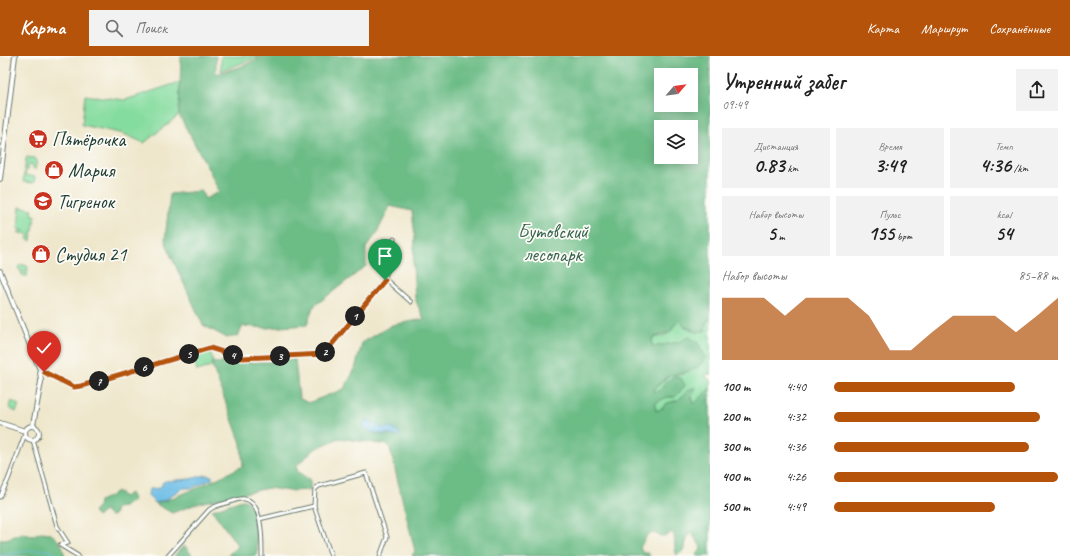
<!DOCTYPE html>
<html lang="ru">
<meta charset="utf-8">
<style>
body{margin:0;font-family:Caveat,sans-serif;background:#f2f2f2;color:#222;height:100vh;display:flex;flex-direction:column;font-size:15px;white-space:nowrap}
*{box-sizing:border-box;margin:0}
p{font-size:13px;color:#767676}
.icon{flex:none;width:22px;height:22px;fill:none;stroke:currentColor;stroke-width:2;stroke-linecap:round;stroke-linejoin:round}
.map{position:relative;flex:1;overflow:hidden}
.sheet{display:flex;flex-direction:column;background:#fff;width:360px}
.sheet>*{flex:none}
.needle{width:26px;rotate:62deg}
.fabs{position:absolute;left:654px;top:12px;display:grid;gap:8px}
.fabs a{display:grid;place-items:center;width:44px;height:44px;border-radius:0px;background:#fff;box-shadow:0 2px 10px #0003;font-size:20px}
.pin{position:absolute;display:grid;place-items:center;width:34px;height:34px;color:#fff;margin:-41px -17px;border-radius:50% 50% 50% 0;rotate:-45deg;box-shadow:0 0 4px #0007}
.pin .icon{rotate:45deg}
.km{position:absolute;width:20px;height:20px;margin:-10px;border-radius:50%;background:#222;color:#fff;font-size:11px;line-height:20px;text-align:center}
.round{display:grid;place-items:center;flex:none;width:42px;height:42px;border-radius:0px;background:#f2f2f2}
.summary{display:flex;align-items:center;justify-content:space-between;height:68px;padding:0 12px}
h1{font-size:22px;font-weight:800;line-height:30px}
.metrics{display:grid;grid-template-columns:repeat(3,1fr);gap:6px;height:68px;padding:4px 12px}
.metrics div{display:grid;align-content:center;border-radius:0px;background:#f2f2f2;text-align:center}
.metrics b{font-size:20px;font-weight:800}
.metrics small{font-size:11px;font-weight:400}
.metrics p{font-size:11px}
.chart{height:112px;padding:8px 12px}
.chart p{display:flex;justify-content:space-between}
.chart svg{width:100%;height:72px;margin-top:4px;fill:#b45309;opacity:.7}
ul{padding:0 12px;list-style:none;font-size:13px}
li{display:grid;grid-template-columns:64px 48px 1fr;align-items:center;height:30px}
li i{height:10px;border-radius:5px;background:#b45309}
header{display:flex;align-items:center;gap:24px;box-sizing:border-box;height:56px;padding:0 20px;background:#b45309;color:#fff}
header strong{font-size:19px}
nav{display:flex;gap:22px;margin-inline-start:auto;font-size:14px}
.search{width:280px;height:36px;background:#f2f2f2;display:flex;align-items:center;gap:10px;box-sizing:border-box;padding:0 14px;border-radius:0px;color:#767676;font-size:15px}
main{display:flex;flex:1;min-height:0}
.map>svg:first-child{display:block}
.green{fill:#85dc9f;stroke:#528c6a}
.forest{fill:#6cbc86;stroke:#467c5d;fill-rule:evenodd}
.water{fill:#6bbce6;stroke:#457c8d}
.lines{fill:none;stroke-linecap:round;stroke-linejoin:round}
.stream{stroke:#6bbce6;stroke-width:1}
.minor-casing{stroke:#687869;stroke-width:5}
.tertiary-casing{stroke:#687869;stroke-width:6}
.minor{stroke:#fff;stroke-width:3}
.tertiary{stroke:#fff;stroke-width:4}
.route-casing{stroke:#fff;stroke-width:8}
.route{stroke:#b45309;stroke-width:5}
.labels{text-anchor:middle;stroke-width:3.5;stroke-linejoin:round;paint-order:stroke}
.poi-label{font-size:20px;fill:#1f3d34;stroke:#fdfcf7;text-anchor:start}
.park-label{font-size:20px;fill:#38654f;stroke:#fdfcf7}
</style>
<header>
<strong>Карта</strong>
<div class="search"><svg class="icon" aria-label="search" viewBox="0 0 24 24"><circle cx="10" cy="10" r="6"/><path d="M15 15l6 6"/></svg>Поиск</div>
<nav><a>Карта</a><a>Маршрут</a><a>Сохранённые</a></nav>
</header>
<main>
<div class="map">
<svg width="710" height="500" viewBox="0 0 710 500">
<rect width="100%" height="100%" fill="#fdfcf7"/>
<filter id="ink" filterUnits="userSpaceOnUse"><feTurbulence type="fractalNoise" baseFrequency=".025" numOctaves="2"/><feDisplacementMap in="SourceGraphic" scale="8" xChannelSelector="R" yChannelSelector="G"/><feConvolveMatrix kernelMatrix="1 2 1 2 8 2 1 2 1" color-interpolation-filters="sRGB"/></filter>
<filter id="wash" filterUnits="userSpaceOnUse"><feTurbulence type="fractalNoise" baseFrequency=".012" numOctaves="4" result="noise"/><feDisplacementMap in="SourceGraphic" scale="16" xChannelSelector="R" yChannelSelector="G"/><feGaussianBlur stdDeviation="0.9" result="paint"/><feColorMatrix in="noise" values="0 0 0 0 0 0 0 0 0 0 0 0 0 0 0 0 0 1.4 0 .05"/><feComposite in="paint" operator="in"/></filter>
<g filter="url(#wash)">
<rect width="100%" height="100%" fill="#efe7cc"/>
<g class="green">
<path d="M221 0H261L221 15Z"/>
<path d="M180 26 179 59 144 87 124 78 82 69 85 39 125 44Z"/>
<path d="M27 101 34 102 37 104 35 114 33 112 32 108H30L28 110V113L26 115 25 119 35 121 34 127 23 126 26 103Z"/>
<path d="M20 151 33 153 32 158 35 159 33 175H32L31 185 27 183 28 181 27 178 24 177 22 178 18 176 25 174 18 173Z"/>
<path d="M20 209H25L28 211 27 220H23L21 217 25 216V214H23L21 216 18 212Z"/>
<path d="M710 262V319L709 317 705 320 710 324V332L694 348 690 333 678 344 665 348 664 352 656 355 655 347 667 341H675L682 334 685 329 666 325 661 334 656 336 652 335 669 320 684 318 679 286 652 291V282C658 281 667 280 671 275 674 271 674 268 679 265L685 271 698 277Z"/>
<path d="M210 294 214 310 197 315 193 299Z"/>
<path d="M12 345 19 349 16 356 9 352Z"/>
</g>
<g class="forest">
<path d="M181 0H216V18L240 11 264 0H710V262L706 266 705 275C695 277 687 272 679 265L675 268 670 276 652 282V291L679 286 689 281 698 287 706 302C693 319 687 314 670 320 663 323 658 329 653 335L656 336C668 330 663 321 681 322L685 329 682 334 675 341H667L655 347 656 355 663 352 665 348 678 344 690 333 695 331V336L691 339 694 348 710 332V500H697V498L700 495 701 491 691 476C684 483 688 495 677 499 673 492 676 484 673 476 669 478 666 480 663 480 655 480 656 474 647 479 645 484 642 487 640 492L643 497H648L650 500H412L415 495 389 389 339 382 315 393 296 410 298 416 310 424V434L290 435 268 432 199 447 172 457 156 448 195 433 243 410 241 387 211 307 270 306 295 303 299 342 308 347 344 333 355 313 362 287 392 269 424 263 415 243 413 209 415 180 412 155 390 150 377 177 366 192V210L313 251 307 269 266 272 243 270 238 280 227 282 203 269 171 200 165 184 170 138 201 135 205 143 219 136 209 114 179 59ZM661 19H691V49H661ZM661 71H691V101H661ZM373 366 382 372 389 371 400 377C391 379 378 381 370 375Z"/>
<path d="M117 435 124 441 130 437 133 443 132 446 129 447 124 451 116 452 114 459 110 460 104 455 97 461 93 456 98 451 99 445 109 441Z"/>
<path d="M242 444C259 444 257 488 257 500H227L238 490 212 454Z"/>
<path d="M41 476 50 477C58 484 65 489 64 500H0V483H6L22 477 32 480Z"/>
<path d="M184 489 193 500H174Z"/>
</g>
<g class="water">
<path d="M366 363 382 372 389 371 400 377V379C396 381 395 380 391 379 380 377 373 380 363 370Z"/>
<path d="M206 419 212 420V423L192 432H182L165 444 155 447 148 440 149 433 160 432 163 426 166 425 190 423Z"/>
</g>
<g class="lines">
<path class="stream" d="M0 500C16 497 48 488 60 500"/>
</g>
</g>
<g filter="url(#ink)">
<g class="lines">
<defs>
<g id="minor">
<path d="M385 223 411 246"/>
<path d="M40 314 74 331 81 330 210 292 242 302 324 298 385 223 391 192 394 183"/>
<path d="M33 384 57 470 68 487 60 489 78 500"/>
<path d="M0 441 8 424 25 378"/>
<path d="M259 463 314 450"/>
<path d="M168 500 209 454C215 449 223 448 230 446 235 444 241 442 245 443 263 446 262 486 262 500"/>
<path d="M331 500 314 450 315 433 319 430 366 417 387 481 380 500"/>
</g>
<g id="tertiary">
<path d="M0 123 15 0"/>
<path d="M0 215 40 314 41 326 33 369"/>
<path d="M0 367 25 375"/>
<circle cx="32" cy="377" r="7"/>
</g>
</defs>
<use href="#minor" class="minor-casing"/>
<use href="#tertiary" class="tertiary-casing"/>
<use href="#minor" class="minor"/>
<use href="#tertiary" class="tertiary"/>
</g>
</g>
<g class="lines" filter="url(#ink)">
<defs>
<path id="route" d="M44 316 74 331 81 330 210 292 242 302 324 298 385 224"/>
</defs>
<use href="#route" class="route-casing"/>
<use href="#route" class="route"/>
</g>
<defs>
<symbol id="supermarket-disc" viewBox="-11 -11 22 22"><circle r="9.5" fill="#c8321e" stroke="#fdfcf7"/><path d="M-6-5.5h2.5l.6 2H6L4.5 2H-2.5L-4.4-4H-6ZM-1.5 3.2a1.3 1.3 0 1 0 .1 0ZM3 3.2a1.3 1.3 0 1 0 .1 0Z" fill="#fff"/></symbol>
<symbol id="shop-disc" viewBox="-11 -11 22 22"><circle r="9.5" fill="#c8321e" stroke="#fdfcf7"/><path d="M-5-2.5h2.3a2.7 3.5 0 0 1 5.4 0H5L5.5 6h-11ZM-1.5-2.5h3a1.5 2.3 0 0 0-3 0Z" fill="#fff"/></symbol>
<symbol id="school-disc" viewBox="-11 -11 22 22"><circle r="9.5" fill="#c8321e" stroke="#fdfcf7"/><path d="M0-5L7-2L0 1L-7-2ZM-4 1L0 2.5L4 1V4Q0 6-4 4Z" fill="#fff"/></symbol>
</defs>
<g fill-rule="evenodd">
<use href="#supermarket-disc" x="27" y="72" width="22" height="22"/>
<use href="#shop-disc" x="43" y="103" width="22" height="22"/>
<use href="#school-disc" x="32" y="134" width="22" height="22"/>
<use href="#shop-disc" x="30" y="187" width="22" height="22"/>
</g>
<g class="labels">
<g class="poi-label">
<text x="52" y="90">Пятёрочка</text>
<text x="68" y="121">Мария</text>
<text x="57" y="152">Тигренок</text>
<text x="55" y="205">Студия 21</text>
</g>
<g class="park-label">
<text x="553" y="182">Бутовский<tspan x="553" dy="23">лесопарк</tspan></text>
</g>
</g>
</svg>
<div class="fabs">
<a><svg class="needle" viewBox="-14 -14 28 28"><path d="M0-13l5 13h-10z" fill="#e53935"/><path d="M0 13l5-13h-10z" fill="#767676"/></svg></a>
<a><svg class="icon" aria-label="layers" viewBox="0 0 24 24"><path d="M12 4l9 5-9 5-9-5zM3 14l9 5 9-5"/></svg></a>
</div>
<div class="pin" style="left:385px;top:224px;background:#1e9e55"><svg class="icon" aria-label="arrive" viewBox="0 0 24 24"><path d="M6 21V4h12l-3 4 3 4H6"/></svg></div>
<div class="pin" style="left:44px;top:316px;background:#d93025"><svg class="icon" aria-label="check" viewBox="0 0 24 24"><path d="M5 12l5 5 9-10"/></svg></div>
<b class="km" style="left:355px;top:260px">1</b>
<b class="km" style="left:325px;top:296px">2</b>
<b class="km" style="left:280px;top:300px">3</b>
<b class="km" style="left:233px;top:299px">4</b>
<b class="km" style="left:189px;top:298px">5</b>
<b class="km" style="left:144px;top:311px">6</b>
<b class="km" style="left:99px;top:325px">7</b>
</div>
<section class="sheet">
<div class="summary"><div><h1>Утренний забег</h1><p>09:49</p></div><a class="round"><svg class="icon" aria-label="share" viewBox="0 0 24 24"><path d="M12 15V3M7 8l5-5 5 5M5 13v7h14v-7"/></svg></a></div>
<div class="metrics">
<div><p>Дистанция</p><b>0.83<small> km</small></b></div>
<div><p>Время</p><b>3:49</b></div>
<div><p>Темп</p><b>4:36<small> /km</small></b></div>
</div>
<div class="metrics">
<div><p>Набор высоты</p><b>5<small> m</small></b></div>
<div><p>Пульс</p><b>155<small> bpm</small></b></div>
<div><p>kcal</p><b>54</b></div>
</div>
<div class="chart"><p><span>Набор высоты</span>85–88 m</p>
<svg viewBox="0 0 160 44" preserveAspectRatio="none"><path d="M0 44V6L10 6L20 6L30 17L40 6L50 6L60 6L70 17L80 38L90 38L100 27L110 17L120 17L130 17L140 27L150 17L160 6V44z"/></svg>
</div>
<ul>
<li><b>100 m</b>4:40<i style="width:81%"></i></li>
<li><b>200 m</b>4:32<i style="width:92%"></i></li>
<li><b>300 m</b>4:36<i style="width:87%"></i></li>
<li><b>400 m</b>4:26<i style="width:100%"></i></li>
<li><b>500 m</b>4:49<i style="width:72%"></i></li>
</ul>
</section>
</main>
